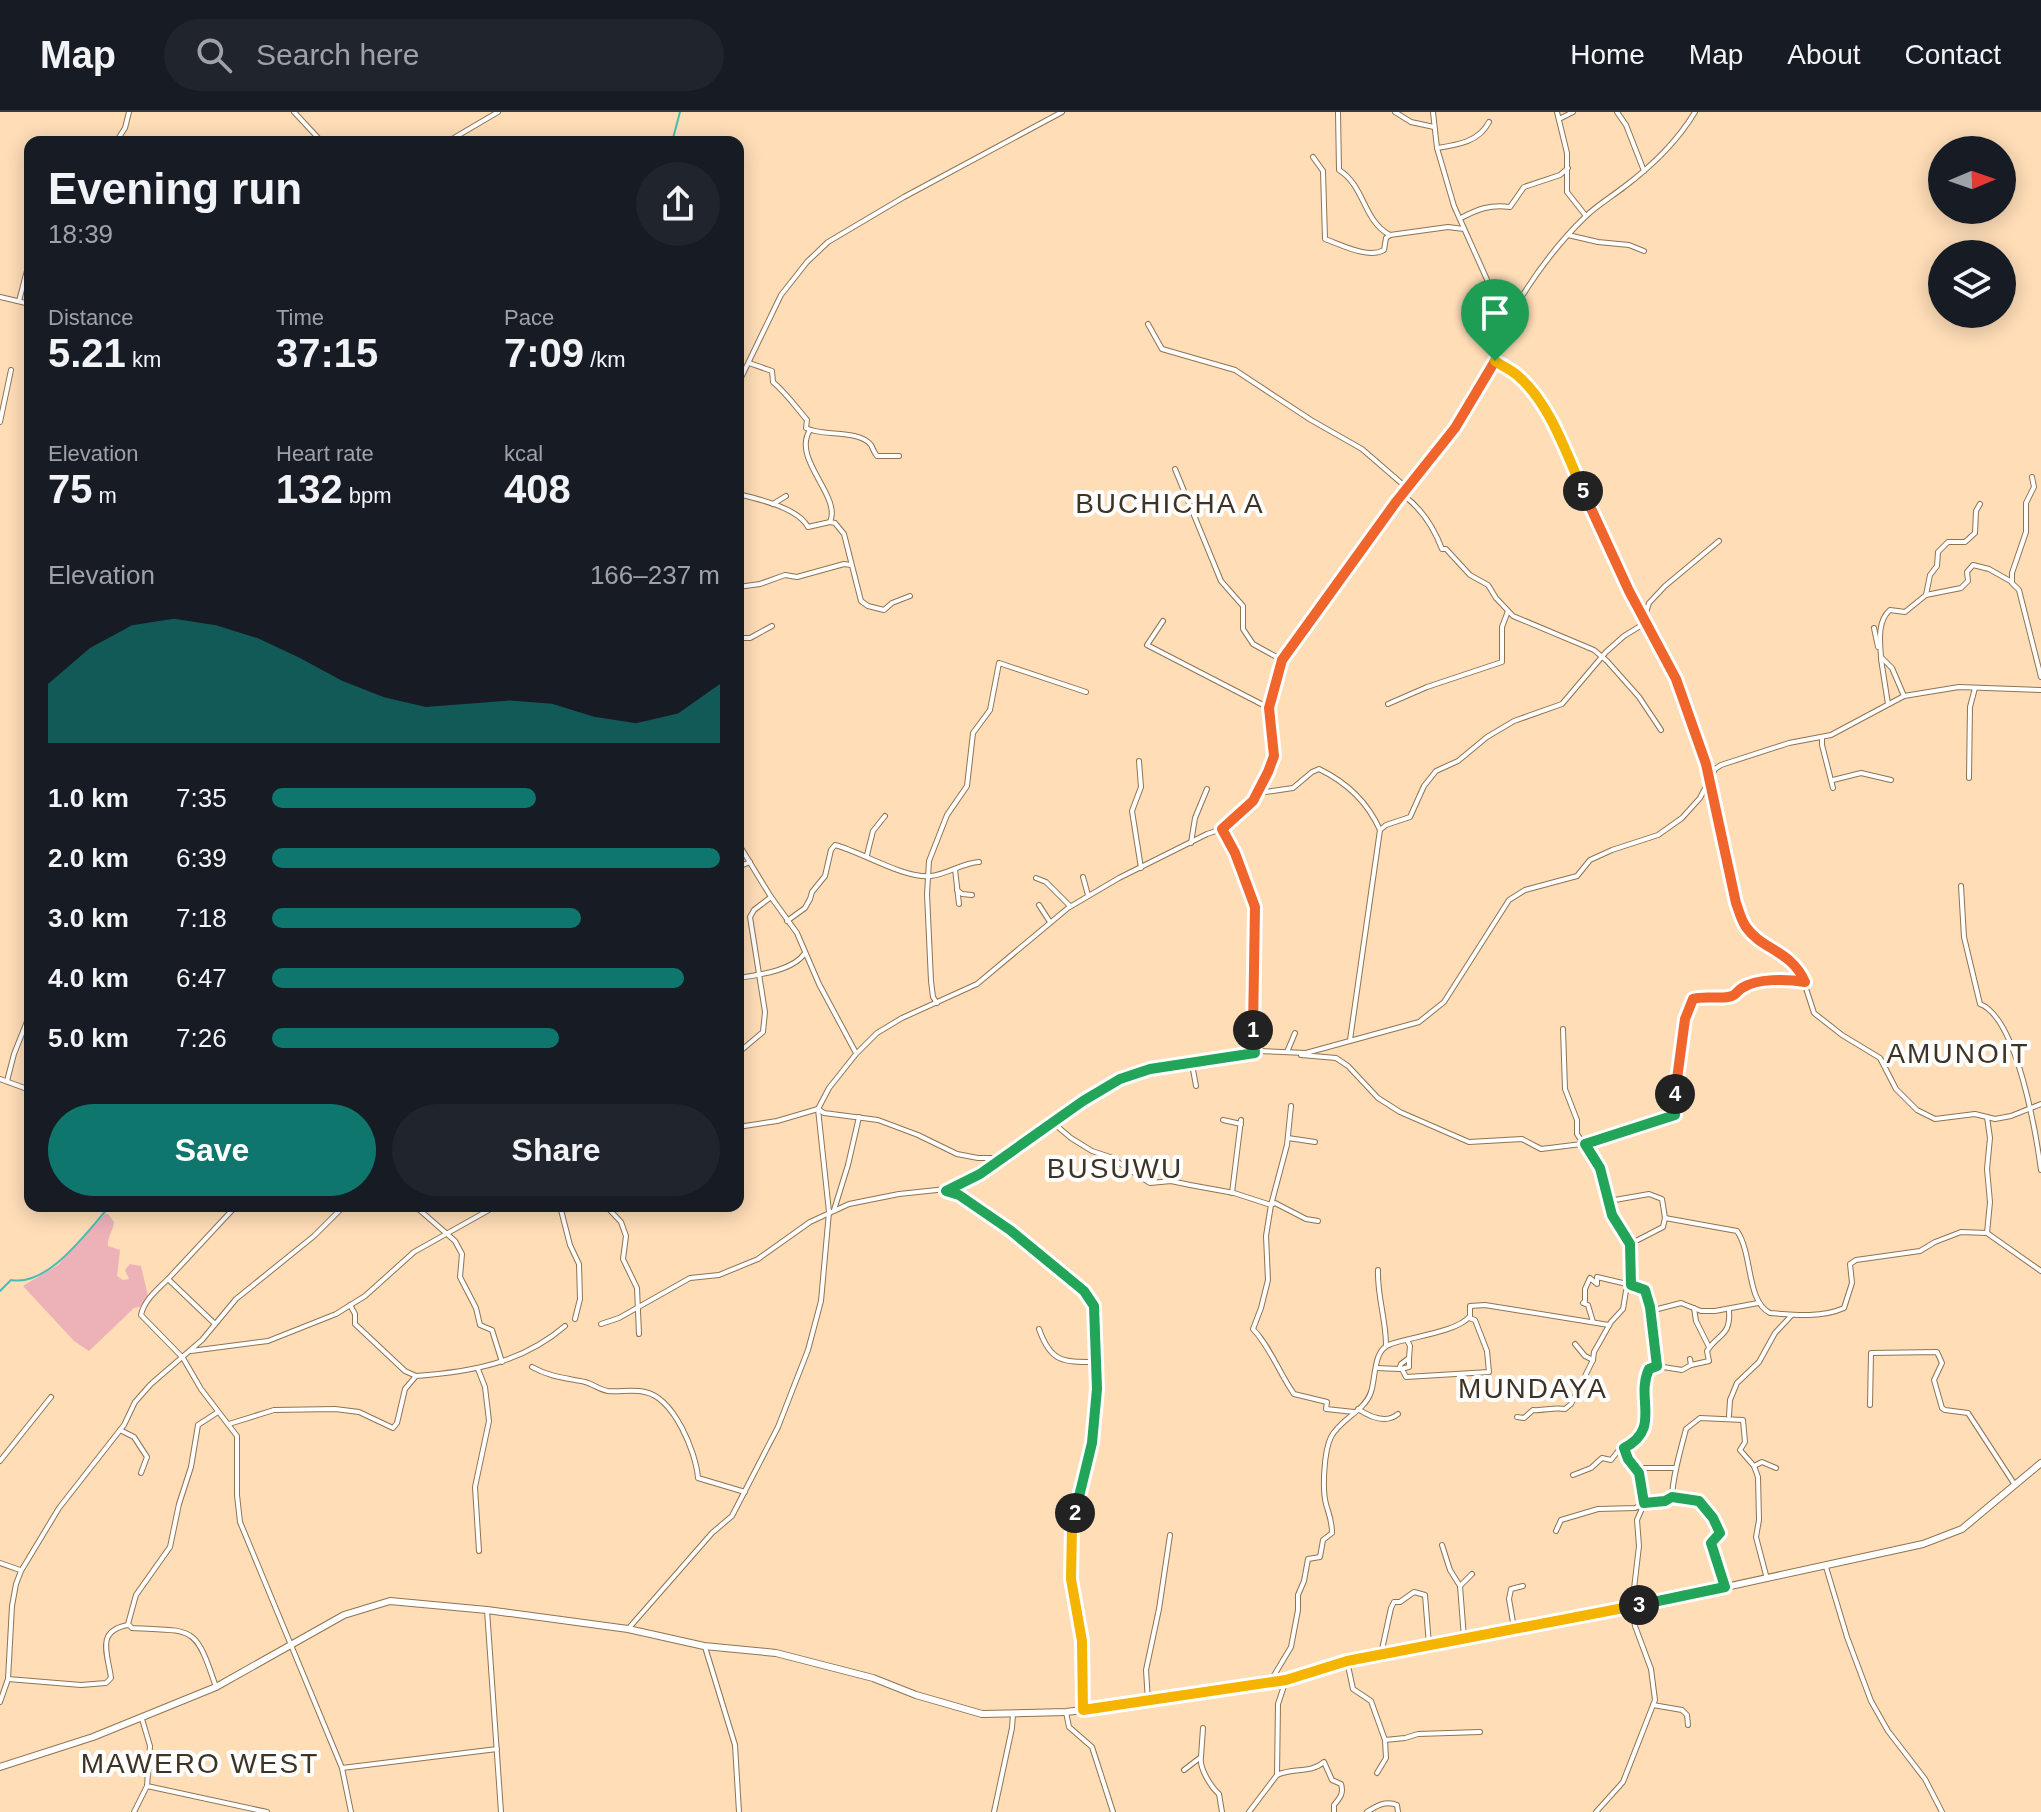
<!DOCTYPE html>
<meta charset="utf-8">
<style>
body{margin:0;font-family:Helvetica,sans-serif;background:#20242c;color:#f1f3f6;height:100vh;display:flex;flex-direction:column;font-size:30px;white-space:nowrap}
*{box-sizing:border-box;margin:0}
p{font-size:26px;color:#9ea1a6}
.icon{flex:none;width:44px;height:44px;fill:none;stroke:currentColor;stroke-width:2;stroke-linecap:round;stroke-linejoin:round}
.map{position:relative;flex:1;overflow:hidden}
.panel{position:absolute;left:24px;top:24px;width:720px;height:1076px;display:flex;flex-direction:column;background:#171b24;border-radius:16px;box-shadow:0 4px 20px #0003}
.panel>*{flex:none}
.needle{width:52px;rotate:88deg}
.controls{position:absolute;left:1928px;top:24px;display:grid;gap:16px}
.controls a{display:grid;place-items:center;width:88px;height:88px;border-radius:50%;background:#171b24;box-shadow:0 4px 20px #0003;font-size:40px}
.pin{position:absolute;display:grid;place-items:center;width:68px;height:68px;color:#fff;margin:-82px -34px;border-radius:50% 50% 50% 0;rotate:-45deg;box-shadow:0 0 8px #0007}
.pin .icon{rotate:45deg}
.km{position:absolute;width:40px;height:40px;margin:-20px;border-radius:50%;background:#222;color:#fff;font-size:22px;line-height:40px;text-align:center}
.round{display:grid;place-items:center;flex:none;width:84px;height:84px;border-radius:42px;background:#20242c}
.overview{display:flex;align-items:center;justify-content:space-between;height:136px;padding:0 24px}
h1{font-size:44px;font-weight:700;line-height:60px}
.stats{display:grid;grid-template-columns:repeat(3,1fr);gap:12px;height:136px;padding:8px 24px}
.stats div{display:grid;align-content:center}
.stats b{font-size:40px;font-weight:700}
.stats small{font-size:22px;font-weight:400}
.stats p{font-size:22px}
.chart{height:224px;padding:16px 24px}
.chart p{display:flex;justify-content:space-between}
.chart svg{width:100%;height:144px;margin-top:8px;fill:#0f766e;opacity:.7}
.primary-button{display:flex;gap:16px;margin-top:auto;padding:16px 24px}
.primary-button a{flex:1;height:92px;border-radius:48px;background:#0f766e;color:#fff;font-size:32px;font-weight:700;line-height:92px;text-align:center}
.primary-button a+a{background:#20242c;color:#f1f3f6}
ul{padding:0 24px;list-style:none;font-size:26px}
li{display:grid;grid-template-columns:128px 96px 1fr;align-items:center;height:60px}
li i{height:20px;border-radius:10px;background:#0f766e}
header{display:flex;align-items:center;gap:48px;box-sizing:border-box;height:112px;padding:0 40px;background:#171b24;border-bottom:2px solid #363941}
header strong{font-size:38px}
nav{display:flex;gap:44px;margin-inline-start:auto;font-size:28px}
.search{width:560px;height:72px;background:#20242c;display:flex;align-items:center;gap:20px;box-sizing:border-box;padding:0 28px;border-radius:44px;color:#9ea1a6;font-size:30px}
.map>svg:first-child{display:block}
.green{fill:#ecb2b8}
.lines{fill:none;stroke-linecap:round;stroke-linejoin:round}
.stream{stroke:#49bcb8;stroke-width:2}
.street-casing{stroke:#907351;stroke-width:6}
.secondary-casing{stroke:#907351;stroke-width:8}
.street{stroke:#fff;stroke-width:4}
.secondary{stroke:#fff;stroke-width:6}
.split-1-casing{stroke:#fff;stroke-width:16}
.split-2-casing{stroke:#fff;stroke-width:16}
.split-3-casing{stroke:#fff;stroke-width:16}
.split-4-casing{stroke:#fff;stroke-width:16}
.split-5-casing{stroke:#fff;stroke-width:16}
.split-6-casing{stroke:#fff;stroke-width:16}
.split-1{stroke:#f0652b;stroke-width:10}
.split-2{stroke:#22a559;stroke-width:10}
.split-3{stroke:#f5b400;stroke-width:10}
.split-4{stroke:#22a559;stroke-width:10}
.split-5{stroke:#f0652b;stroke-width:10}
.split-6{stroke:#f5b400;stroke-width:10}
.labels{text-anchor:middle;stroke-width:8;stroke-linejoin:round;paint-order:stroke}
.quarter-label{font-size:28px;letter-spacing:2px;fill:#3f3324;stroke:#fff}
</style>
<header>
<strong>Map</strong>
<div class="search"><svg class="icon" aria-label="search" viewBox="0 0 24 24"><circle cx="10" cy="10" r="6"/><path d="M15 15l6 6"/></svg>Search here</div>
<nav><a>Home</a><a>Map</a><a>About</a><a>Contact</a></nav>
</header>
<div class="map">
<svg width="2041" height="1700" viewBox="0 0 2041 1700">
<rect width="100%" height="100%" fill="#feddb7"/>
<path class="green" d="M105 1102H108L114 1110C113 1119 107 1126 108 1134L120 1138 117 1164 123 1168 129 1167 125 1158 130 1152 141 1154 148 1184 140 1195 134 1196 89 1239 74 1229 23 1174 58 1153Z"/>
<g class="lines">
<g class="stream">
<path d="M672 30 680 0"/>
<path d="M0 1179 11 1168C49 1175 87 1119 110 1094"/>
</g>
<defs>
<g id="street">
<path d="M294 0 322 30"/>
<path d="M1338 0 1339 58C1365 74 1363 109 1390 123"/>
<path d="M1395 0 1411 10 1434 15"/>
<path d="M1557 0 1567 41V80L1586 104"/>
<path d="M1617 0 1626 13 1644 59"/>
<path d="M1559 7 1573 0"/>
<path d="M116 30 125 16 129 0"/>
<path d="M447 30 498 0"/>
<path d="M1437 36C1457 33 1479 30 1489 10"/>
<path d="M1313 45 1323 59 1325 127C1342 133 1368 147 1384 138L1386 126 1390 123 1448 115 1464 117"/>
<path d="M1461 106C1478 97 1491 92 1510 95L1524 75 1560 63 1568 56"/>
<path d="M1568 123 1598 130 1629 133 1644 139"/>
<path d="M0 185 30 192"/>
<path d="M19 189 30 147"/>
<path d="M1148 212 1162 237 1235 258 1311 308 1362 337 1407 376"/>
<path d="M1505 213C1526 175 1553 136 1585 105 1596 94 1611 85 1624 75 1652 54 1677 30 1695 0"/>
<path d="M1495 249 1524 270 1554 315 1629 479 1676 567 1706 652 1736 791 1743 811 1749 819 1787 845 1801 861 1814 901 1842 923 1880 946 1896 977 1917 998 1935 1007 1975 1002 1995 1007 2011 1004 2041 992"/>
<path d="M749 251 772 259 773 270C786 281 796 295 807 308L806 316C822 325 859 317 871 333 873 336 874 341 877 344H899"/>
<path d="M738 272 781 183 807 150 828 130 904 85 1062 0"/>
<path d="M0 310 11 258"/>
<path d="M1175 357 1221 469 1243 494V517L1253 532 1282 548"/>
<path d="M2032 365 2034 375 2026 391V420L2012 461V471L2019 478 2041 565"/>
<path d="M738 382C759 387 798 396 808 415L830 410C842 384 791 347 810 318"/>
<path d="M1403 383C1421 396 1434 416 1442 437H1446L1470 463 1488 473 1496 486 1513 504 1594 538 1607 549 1639 585 1661 618"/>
<path d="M773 392 786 384"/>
<path d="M830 410 835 411 844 422 861 489 868 494 884 498 892 491 910 484"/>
<path d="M738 475 760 472 785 463 797 465 844 452 851 453"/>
<path d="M1926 483 1961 476 1968 469 1967 460 1973 453 1989 457 2012 470"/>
<path d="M1163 509 1147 533 1269 596"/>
<path d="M1874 516 1878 535"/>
<path d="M738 526H750L772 514"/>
<path d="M1881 547 1888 592"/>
<path d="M1904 584 1892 556 1881 545C1880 530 1877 509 1890 498L1905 500 1926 483 1930 463 1937 454 1938 440 1948 430H1965L1975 421 1976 399 1980 392"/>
<path d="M1388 592 1427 575 1502 550V515L1508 499"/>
<path d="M1822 625V633L1833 676"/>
<path d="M1139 649 1141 675 1132 699 1141 756"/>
<path d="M1969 666 1970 595 1975 576"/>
<path d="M1833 668 1861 661 1891 668"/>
<path d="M1259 681 1293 676 1312 660 1319 657C1346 670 1368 691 1380 718"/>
<path d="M1222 717 1255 795 1252 886 1254 939"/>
<path d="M738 731 771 785 797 821 819 872 856 941"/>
<path d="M1191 731 1195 706 1207 677"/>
<path d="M867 743 873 719 885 704"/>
<path d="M738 755 750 750"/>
<path d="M955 757 959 792"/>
<path d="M1083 765 1088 783"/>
<path d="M1036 766 1046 770 1070 794"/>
<path d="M1961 774 1964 825 1980 892C2017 906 2036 1021 2041 1058"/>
<path d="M957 778 962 782 972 783"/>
<path d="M1039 793 1050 810"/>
<path d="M787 809 805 796 810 787 812 780 825 764 831 738 835 733C862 740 904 767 931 764 948 762 962 751 979 750"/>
<path d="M738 866C758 863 793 859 805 841"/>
<path d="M937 891 933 885 931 869 927 782 929 749 947 703 967 674 973 621 990 598 999 551 1086 580"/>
<path d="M1563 917 1565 977 1577 1008V1022L1600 1056 1608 1079 1610 1099 1630 1132 1631 1173 1645 1178 1650 1195 1654 1198 1681 1191 1701 1199H1715L1758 1191"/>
<path d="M1350 928 1380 718 1386 713 1410 705 1424 674 1436 659 1458 649 1487 625 1514 609 1562 592 1606 540 1624 524 1642 513 1649 491 1665 474 1719 429"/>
<path d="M1287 940 1295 921"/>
<path d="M738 941 763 920 765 900 750 805 754 798 771 785"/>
<path d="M1301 943 1336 946 1348 954 1378 986 1400 1000 1469 1030 1522 1027 1541 1037 1590 1031 1675 1003C1671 989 1677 977 1679 964 1683 938 1679 910 1693 887 1704 884 1722 888 1732 884 1736 883 1738 878 1742 876 1758 866 1788 867 1805 870"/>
<path d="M1192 952 1196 974"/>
<path d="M0 967 30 978"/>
<path d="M7 969 14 942 30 902"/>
<path d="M738 994 742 1015"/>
<path d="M1291 994 1287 1033 1271 1093 1266 1124 1268 1168 1261 1196 1253 1217C1271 1236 1279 1261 1294 1282L1327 1290 1326 1297 1354 1300"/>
<path d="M1987 1005 1990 1026 1987 1057 1990 1090 1987 1121"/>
<path d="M1223 1008 1241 1012"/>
<path d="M1052 1010 1071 1026 1092 1039 1110 1045 1150 1071 1171 1069 1190 1073 1234 1081 1271 1093 1275 1091 1306 1107 1318 1109"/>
<path d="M738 1015 777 1009 818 997 824 1001 878 1008 918 1023 957 1042 978 1046H1000"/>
<path d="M1288 1026 1315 1030"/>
<path d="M949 1080 959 1083 1010 1118 1084 1179 1095 1197 1097 1277 1092 1331 1072 1415 1071 1439 1072 1484 1080 1513 1082 1529 1083 1598"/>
<path d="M1232 1081 1241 1008"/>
<path d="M1609 1089 1649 1082 1662 1087 1665 1106 1663 1115 1630 1132"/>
<path d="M415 1094 455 1129 462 1142 460 1165 476 1196 480 1213 492 1218 502 1250"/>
<path d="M560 1094 570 1133 579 1152 580 1187 575 1207"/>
<path d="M606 1094 621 1110 626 1124 623 1147 637 1176 639 1222"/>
<path d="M834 1098 848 1053 859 1005"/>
<path d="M1665 1106 1737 1119C1753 1142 1746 1189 1770 1201 1794 1203 1822 1206 1844 1196L1852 1171 1850 1152 1856 1148 1920 1139 1935 1130 1961 1120 1987 1121 2041 1159"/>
<path d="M1378 1158C1377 1184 1386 1207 1386 1233"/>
<path d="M168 1167C158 1177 144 1188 141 1203L183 1246 201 1277 237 1324V1383L240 1410 342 1656 351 1700"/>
<path d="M350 1193 355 1202V1212L405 1259 416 1264"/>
<path d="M1650 1195 1657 1254"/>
<path d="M1694 1196 1696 1209 1709 1235"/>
<path d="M215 1212 168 1167 236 1094"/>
<path d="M601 1212 619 1206 690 1166 719 1163 758 1147 810 1110 849 1092 899 1082 956 1076 980 1062 1083 989 1120 967 1150 957 1185 953 1259 939 1306 941 1419 910 1444 890 1509 788 1525 778 1577 764 1590 748 1612 738 1658 723 1682 706 1700 686 1715 657 1721 653 1789 631 1831 623 1904 584 1959 575 2041 578"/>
<path d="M1039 1217C1051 1251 1063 1250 1097 1250"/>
<path d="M1575 1232 1585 1244 1593 1248"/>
<path d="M191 1239 268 1229 336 1202 365 1184 414 1140 496 1094"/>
<path d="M1691 1253 1709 1249 1707 1239C1718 1221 1731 1225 1729 1198"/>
<path d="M532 1255C550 1265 566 1266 585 1270 593 1272 600 1278 608 1279 620 1280 634 1277 645 1280 674 1286 696 1340 698 1366L745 1380"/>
<path d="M1377 1256 1399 1257 1401 1252 1409 1246 1410 1234 1407 1228"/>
<path d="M478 1257 485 1275 489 1309 475 1375 479 1439"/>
<path d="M1401 1257 1409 1255V1246"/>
<path d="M1402 1257 1406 1265 1489 1260 1487 1239 1475 1208 1469 1206"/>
<path d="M1870 1293 1871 1241 1937 1240 1942 1251 1934 1268 1942 1296 1945 1298 1968 1301 2015 1373"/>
<path d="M1358 1297C1370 1305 1386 1312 1398 1302"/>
<path d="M1729 1304 1730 1288 1737 1271 1759 1250 1775 1221 1791 1204"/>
<path d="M1517 1305 1524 1306 1533 1298C1544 1299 1553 1295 1565 1297L1571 1292 1593 1248 1594 1240 1611 1210 1623 1197 1626 1179 1631 1173 1597 1165V1172L1590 1166 1585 1177V1189L1583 1191 1588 1193 1593 1210"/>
<path d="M229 1312 274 1298 335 1297 359 1300 393 1316 397 1311 405 1277 416 1264C471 1260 522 1251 565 1214"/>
<path d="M120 1318 134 1325 147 1345 141 1361"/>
<path d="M0 1349 51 1285"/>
<path d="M1754 1354 1762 1350 1776 1356"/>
<path d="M1676 1356H1636L1628 1347 1624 1336C1660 1317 1638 1289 1647 1259L1657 1254 1682 1258 1691 1253 1690 1247"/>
<path d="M1573 1363 1591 1356 1602 1346 1611 1348 1619 1338 1624 1336"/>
<path d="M1672 1385C1673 1363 1680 1340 1686 1317L1700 1306 1743 1308 1745 1330 1740 1338 1754 1354 1758 1365 1759 1408 1756 1425 1767 1467"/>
<path d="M1644 1391 1665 1389 1672 1385 1699 1389 1713 1406 1719 1424 1712 1427 1711 1431 1725 1475"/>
<path d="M1556 1419 1561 1408 1598 1397 1635 1396 1644 1392"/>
<path d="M1442 1433 1450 1458 1460 1474 1464 1526"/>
<path d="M0 1451 20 1458"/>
<path d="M1826 1455 1847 1525 1871 1589 1888 1619 1925 1667 1942 1700"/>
<path d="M1460 1474 1472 1462"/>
<path d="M487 1498 501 1700"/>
<path d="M1514 1516 1509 1487 1511 1477 1523 1474"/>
<path d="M628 1517 712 1421 732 1404 778 1315 808 1238 821 1189 829 1100 818 997 829 976 856 942 877 921 902 906 977 872 1068 796 1119 766 1207 722 1222 717 1243 699 1259 681 1268 660 1274 644 1269 596 1282 548 1292 531 1396 390 1455 316 1495 249 1505 213 1493 181 1454 94 1437 36 1433 0"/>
<path d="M705 1535 735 1633 739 1700"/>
<path d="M1381 1542 1391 1496 1394 1490H1400L1414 1480 1425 1483 1429 1533"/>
<path d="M1347 1549 1353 1577 1371 1589 1385 1628 1386 1646 1377 1661"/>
<path d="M8 1567 81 1573 106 1571 111 1566C108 1542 95 1519 128 1513"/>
<path d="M1270 1570 1291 1535 1298 1498V1483L1304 1469 1308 1447 1320 1445 1323 1428 1332 1421C1332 1408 1329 1403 1326 1392 1322 1377 1324 1339 1331 1325 1340 1307 1365 1299 1371 1280 1376 1265 1373 1237 1391 1232 1410 1225 1458 1220 1470 1204V1194L1485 1193 1609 1213"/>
<path d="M216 1575C195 1513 195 1519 132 1516L128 1512 136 1483 170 1435 179 1392 191 1355 198 1313 218 1300"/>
<path d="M0 1590 8 1567 12 1494 16 1472 21 1459 59 1396 124 1313 135 1290 151 1272 202 1228 236 1187 314 1124 344 1094"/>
<path d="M1148 1590 1146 1558 1159 1497 1170 1423"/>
<path d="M1653 1593 1682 1598 1687 1603 1688 1613"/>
<path d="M1066 1600 1069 1615 1092 1635 1113 1700"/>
<path d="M142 1607 150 1634 147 1674"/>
<path d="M1385 1628 1405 1626 1418 1622 1480 1620"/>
<path d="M1201 1645C1199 1656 1211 1675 1219 1682L1222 1700"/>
<path d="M342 1656 497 1637"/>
<path d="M1184 1658 1201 1645 1203 1616"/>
<path d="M1277 1663C1294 1655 1310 1662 1324 1650L1332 1668 1341 1672C1344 1681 1340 1686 1334 1693V1700"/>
<path d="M134 1700 147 1674 267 1700"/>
<path d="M994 1700 1012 1616 1013 1602"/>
<path d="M1249 1700 1277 1663 1278 1592 1286 1568"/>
<path d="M1367 1700C1376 1694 1386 1688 1397 1693L1398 1700"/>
<path d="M1596 1700 1623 1670 1655 1588 1651 1557 1635 1514 1632 1494 1639 1434 1637 1408 1644 1392 1636 1356"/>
</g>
<path id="secondary" d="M0 1655 93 1625 216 1575 344 1503 390 1489 487 1498 628 1517 704 1534 776 1541 873 1566 916 1583 982 1602 1066 1600 1148 1590 1286 1568 1347 1549 1703 1480 1923 1432 1962 1417 2041 1351"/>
</defs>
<use href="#street" class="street-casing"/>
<use href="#secondary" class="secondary-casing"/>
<use href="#street" class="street"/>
<use href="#secondary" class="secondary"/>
</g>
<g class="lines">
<defs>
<path id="split-1" d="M1253 918 1255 795 1235 741 1222 717 1253 689 1268 660 1274 644 1269 596 1282 548 1396 390 1455 316 1495 249"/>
<path id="split-2" d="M1075 1401 1092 1331 1097 1277 1094 1194 1084 1179 1010 1118 959 1083 946 1079 980 1062 1083 989 1120 967 1150 957 1255 941 1253 918"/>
<path id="split-3" d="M1075 1401 1072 1415 1071 1467 1082 1529 1083 1598 1286 1568 1347 1549 1639 1493"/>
<path id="split-4" d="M1639 1493 1725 1475 1711 1431 1720 1421 1713 1406 1699 1389 1672 1385 1665 1389 1644 1391 1639 1361 1628 1347 1624 1336C1662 1317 1635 1286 1649 1257L1657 1254 1650 1195 1645 1178 1631 1173 1630 1132 1612 1103 1600 1056 1585 1032 1675 1003 1672 993 1675 982"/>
<path id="split-5" d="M1583 379 1629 479 1676 567 1706 652 1736 791C1739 799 1741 808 1746 815 1762 838 1791 838 1805 870 1788 867 1757 866 1742 876 1738 878 1736 883 1732 884 1722 888 1704 883 1693 887L1685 907 1675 982"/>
<path id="split-6" d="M1495 249C1502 254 1510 257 1517 263 1550 291 1566 341 1583 379"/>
</defs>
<use href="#split-1" class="split-1-casing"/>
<use href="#split-2" class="split-2-casing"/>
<use href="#split-3" class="split-3-casing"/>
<use href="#split-4" class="split-4-casing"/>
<use href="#split-5" class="split-5-casing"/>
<use href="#split-6" class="split-6-casing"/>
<use href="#split-1" class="split-1"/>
<use href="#split-2" class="split-2"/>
<use href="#split-3" class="split-3"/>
<use href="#split-4" class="split-4"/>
<use href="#split-5" class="split-5"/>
<use href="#split-6" class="split-6"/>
</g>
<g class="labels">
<g class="quarter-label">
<text x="1170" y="401">BUCHICHA A</text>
<text x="1958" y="951">AMUNOIT</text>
<text x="1115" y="1066">BUSUWU</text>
<text x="1533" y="1286">MUNDAYA</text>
<text x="200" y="1661">MAWERO WEST</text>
</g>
</g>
</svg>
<div class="controls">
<a><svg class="needle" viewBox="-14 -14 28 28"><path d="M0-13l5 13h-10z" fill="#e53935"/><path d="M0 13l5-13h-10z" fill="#9ea1a6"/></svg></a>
<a><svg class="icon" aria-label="layers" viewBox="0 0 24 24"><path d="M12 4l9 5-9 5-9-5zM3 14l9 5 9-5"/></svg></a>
</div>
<div class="pin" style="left:1495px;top:249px;background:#1e9e55"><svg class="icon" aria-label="arrive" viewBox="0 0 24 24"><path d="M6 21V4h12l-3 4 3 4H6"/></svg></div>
<b class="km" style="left:1253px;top:918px">1</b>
<b class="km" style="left:1075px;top:1401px">2</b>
<b class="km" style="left:1639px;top:1493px">3</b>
<b class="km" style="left:1675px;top:982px">4</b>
<b class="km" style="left:1583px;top:379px">5</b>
<section class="panel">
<div class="overview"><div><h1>Evening run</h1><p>18:39</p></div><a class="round"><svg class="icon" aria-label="share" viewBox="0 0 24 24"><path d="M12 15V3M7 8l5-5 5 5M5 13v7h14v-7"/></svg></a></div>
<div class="stats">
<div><p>Distance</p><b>5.21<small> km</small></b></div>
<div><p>Time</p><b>37:15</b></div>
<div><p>Pace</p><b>7:09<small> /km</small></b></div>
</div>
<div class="stats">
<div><p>Elevation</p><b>75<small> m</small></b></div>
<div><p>Heart rate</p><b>132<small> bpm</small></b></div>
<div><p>kcal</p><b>408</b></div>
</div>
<div class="chart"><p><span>Elevation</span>166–237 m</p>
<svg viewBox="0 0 160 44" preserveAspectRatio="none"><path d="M0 44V26L10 15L20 8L30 6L40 8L50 12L60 18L70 25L80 30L90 33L100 32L110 31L120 32L130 36L140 38L150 35L160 26V44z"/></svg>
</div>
<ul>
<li><b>1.0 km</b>7:35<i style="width:59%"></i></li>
<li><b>2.0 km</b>6:39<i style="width:100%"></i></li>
<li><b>3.0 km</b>7:18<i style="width:69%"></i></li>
<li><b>4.0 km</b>6:47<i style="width:92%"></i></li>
<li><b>5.0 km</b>7:26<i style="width:64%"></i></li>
</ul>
<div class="primary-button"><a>Save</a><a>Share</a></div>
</section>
</div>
